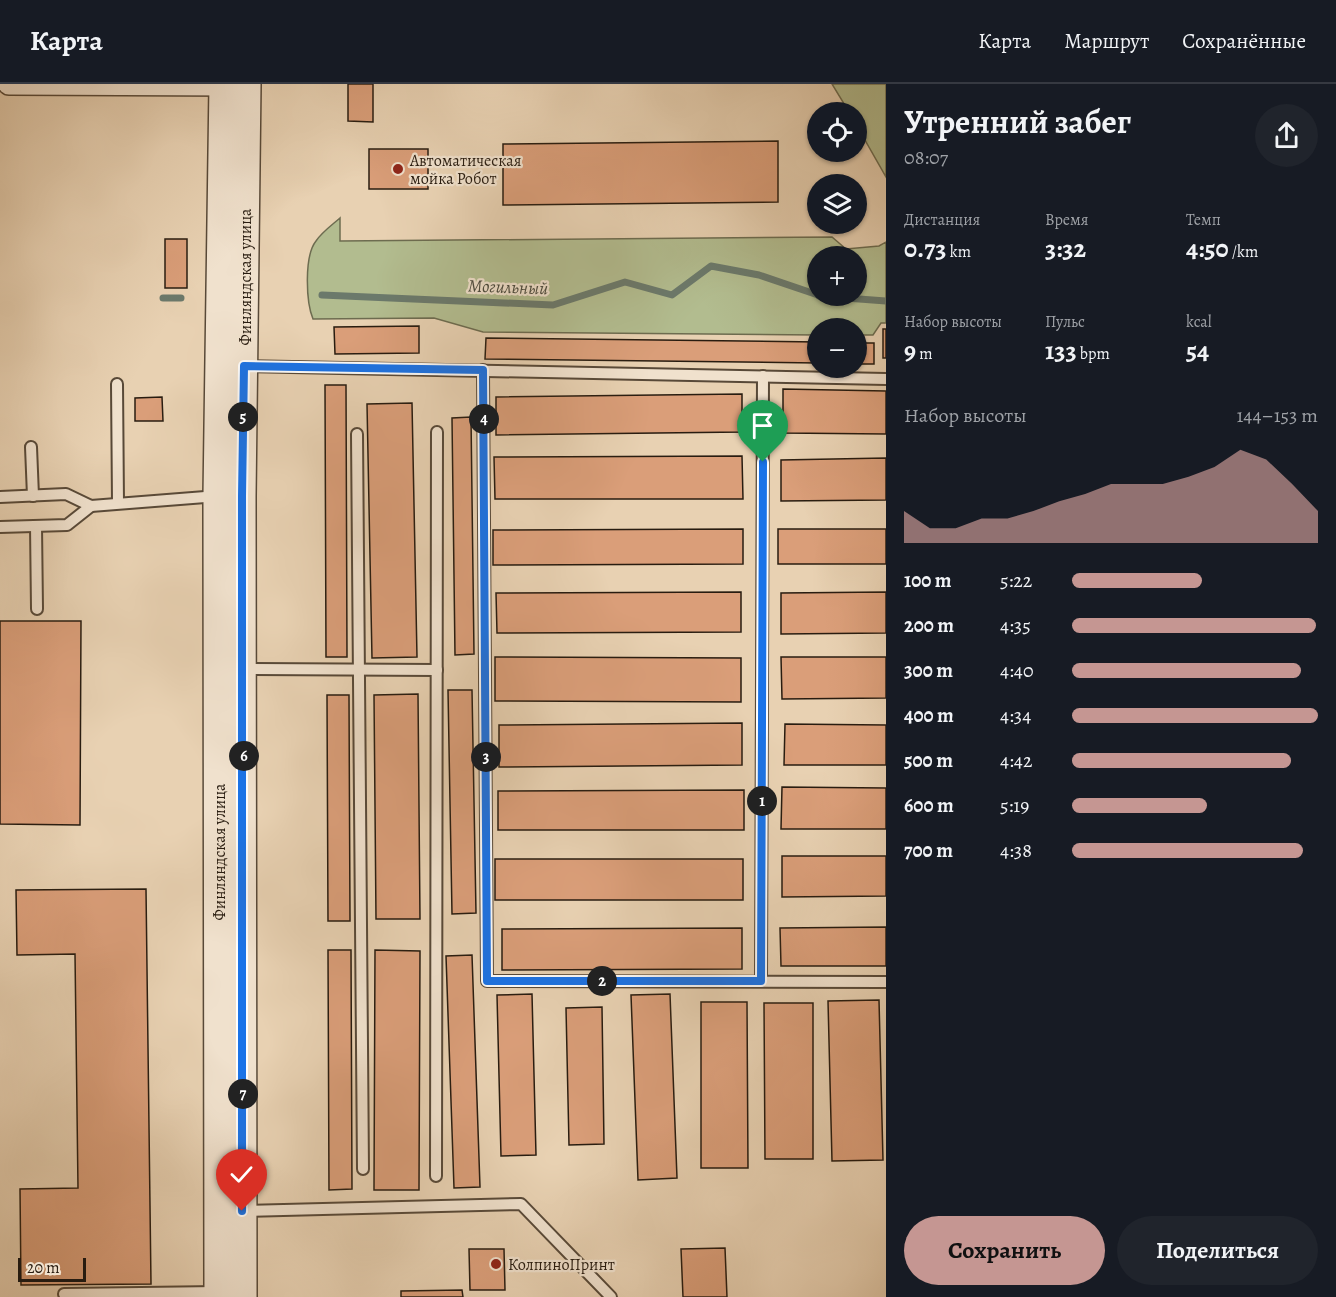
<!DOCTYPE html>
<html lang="ru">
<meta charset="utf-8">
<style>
body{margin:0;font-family:Alegreya,serif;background:#20242c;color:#f1f3f6;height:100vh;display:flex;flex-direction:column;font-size:22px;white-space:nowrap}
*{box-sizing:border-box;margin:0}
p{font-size:20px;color:#9ea1a6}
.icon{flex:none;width:33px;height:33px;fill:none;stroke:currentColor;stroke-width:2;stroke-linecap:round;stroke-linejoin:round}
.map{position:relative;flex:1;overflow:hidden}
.side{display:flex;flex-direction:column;background:#171b24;width:450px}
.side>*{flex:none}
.controls{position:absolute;left:807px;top:18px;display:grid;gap:12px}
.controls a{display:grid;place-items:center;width:60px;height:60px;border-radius:50%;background:#171b24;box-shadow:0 2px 4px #0004;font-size:30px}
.scale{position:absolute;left:18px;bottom:15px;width:68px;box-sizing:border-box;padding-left:6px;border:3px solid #281c10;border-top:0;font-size:16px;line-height:21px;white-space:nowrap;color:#281c10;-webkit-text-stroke:4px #f0e1cd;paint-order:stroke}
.pin{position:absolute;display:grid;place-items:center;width:51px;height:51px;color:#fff;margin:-62px -26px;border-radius:50% 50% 50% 0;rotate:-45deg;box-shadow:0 0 6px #0007}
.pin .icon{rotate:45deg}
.km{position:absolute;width:30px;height:30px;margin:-15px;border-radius:50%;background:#222;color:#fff;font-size:16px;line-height:30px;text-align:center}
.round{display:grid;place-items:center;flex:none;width:63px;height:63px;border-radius:32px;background:#20242c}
.head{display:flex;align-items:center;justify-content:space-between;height:102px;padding:0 18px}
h1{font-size:33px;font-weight:600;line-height:45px}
.figures{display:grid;grid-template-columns:repeat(3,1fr);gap:9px;height:102px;padding:6px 18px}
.figures div{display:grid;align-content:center}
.figures b{font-size:26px;font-weight:600}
.figures small{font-size:16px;font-weight:400}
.figures p{font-size:16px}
.chart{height:168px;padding:12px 18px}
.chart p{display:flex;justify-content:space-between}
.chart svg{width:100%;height:108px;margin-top:6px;fill:#c59692;opacity:.7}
.action{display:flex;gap:12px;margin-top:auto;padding:12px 18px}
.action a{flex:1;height:69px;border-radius:36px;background:#c59692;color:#111;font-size:24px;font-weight:600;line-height:69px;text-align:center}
.action a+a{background:#20242c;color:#f1f3f6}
ul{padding:0 18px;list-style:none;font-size:20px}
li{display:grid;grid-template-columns:96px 72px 1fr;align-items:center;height:45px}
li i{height:15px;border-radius:8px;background:#c59692}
header{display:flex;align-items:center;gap:36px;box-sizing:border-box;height:84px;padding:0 30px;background:#171b24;border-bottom:2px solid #363941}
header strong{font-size:28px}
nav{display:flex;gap:33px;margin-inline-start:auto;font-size:21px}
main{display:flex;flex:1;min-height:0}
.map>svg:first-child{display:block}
.green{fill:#b2bc8f;stroke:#6d6c50;stroke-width:1.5;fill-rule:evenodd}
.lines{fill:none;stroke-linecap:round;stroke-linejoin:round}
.stream{stroke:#6b796b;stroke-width:7}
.building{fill:#da9e79;stroke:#281c10;stroke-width:1.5}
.service-casing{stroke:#584938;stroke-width:14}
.minor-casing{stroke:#584938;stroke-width:24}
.tertiary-casing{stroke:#584938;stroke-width:30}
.service{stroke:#f0e1cd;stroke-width:10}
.minor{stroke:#f0e1cd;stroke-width:21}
.tertiary{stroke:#f0e1cd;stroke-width:27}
.route-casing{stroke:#fff;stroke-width:12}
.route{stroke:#1a73e8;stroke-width:8}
.poi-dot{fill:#8f2418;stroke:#f0e1cd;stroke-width:2}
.labels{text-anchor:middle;stroke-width:4.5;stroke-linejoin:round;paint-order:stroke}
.poi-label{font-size:16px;fill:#281c10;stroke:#f0e1cd;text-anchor:start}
.street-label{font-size:16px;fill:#281c10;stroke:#f0e1cd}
.water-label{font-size:18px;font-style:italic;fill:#4a4a3e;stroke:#f0e1cd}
</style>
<header>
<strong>Карта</strong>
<nav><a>Карта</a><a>Маршрут</a><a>Сохранённые</a></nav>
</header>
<main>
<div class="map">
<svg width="886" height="1213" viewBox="0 0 886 1213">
<rect width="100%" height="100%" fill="#e8d1b2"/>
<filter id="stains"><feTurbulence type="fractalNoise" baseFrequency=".00333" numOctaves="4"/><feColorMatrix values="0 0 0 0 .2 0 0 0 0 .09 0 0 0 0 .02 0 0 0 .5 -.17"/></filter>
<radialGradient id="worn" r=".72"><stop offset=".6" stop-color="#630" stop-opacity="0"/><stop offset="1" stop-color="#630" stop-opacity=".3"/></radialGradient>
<g class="green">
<path d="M832 0H886V93L857 42 856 28H849Z"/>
<path d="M340 134V157L832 153 846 165 879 162 886 158V239H881L873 251H857L856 244H818L817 251 483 248 434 234 313 235C306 218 304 172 316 157 322 148 332 141 340 134ZM818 172H856V212H818Z"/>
</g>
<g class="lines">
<g class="stream">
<path d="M322 211 553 221 625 198 672 211 711 182 759 191 818 211"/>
<path d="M819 212 886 217"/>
<path d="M163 214H181"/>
</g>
</g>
<g class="building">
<path d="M348 0H373V38L348 37Z"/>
<path d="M778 57V118L503 121V60Z"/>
<rect x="369" y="65" width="59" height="40"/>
<rect x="165" y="155" width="22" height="49"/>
<path d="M419 242V269L335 270 334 243Z"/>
<rect x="883" y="245" width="3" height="29"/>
<path d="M486 254 818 258V279L485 275Z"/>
<rect x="856" y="259" width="18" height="21"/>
<path d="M325 301H346L347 573H326Z"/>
<path d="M783 305 886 307V350L783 349Z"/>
<path d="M742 310V348L496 351V313Z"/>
<path d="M162 313 163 337H135V314Z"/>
<path d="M412 319 417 573 372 574 367 320Z"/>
<path d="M471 333 474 570 455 571 452 334Z"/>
<path d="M742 372 743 415H495L494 373Z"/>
<path d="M886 374V416L781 417V376Z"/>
<path d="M743 445V480L493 481V446Z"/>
<rect x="778" y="445" width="108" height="35"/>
<path d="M741 508V548L497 549 496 509Z"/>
<path d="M886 508V549L781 550V509Z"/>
<path d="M0 537H81L80 741 0 740Z"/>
<path d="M495 573 741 574V618L495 617Z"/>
<path d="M781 573H886V614L782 615Z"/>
<path d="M448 606H472L476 829 452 830Z"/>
<path d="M418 610 420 835H376L374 611Z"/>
<path d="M327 611H349L350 837H328Z"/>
<path d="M742 639V681L499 683V641Z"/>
<path d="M785 640 886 641V681H784Z"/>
<path d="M782 703 886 704V745H781Z"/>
<path d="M744 706V746H498V707Z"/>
<path d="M782 772H886V812L782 813Z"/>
<rect x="495" y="775" width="248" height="41"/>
<path d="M146 805 151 1200 21 1201 20 1105 78 1104 75 870 17 871 16 806Z"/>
<path d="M886 843V882H781L780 844Z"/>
<path d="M742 844V885L502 886V845Z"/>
<path d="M328 866H351L352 1105 329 1106Z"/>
<path d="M375 866 420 867 419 1106H374Z"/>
<path d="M472 871 480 1103 454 1104 446 872Z"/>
<path d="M532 910 536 1071 501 1072 497 911Z"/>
<path d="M670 910 677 1094 638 1096 631 911Z"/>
<path d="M879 916 883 1076 832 1077 828 917Z"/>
<path d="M701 918H747L748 1084H701Z"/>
<path d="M764 919H813V1075H765Z"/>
<path d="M602 923 604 1060 569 1061 566 924Z"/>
<path d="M725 1164 727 1213H683L681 1165Z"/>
<path d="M469 1165H504L505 1206H470Z"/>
<path d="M462 1206 463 1213H401V1207Z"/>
</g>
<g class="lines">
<defs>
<g id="service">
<path d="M245 282 886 295"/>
<path d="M483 286 487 897 886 898"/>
<path d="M117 300 118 419"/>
<path d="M357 350 363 1085"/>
<path d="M31 363 33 412"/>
<path d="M0 413 66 410 91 422 218 412"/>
<path d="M36 442 37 525"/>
<path d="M0 443 67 441 91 422"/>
<path d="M243 585 437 586"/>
<path d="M761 897 763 292"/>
<path d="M436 1092 437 348"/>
<path d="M242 1127 521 1120 611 1213"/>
<path d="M64 1210 218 1208"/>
</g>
<path id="minor" d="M9 0 236 1"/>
<g id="tertiary">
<path d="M218 1213 217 412 223 0"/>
<path d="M243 1213 242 412 247 0"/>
</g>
</defs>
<use href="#service" class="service-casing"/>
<use href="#minor" class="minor-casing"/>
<use href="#tertiary" class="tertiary-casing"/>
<use href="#service" class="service"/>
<use href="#minor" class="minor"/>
<use href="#tertiary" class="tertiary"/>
</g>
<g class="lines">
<defs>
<path id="route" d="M242 1127V412L244 282 483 286 487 897H761L763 378"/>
</defs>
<use href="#route" class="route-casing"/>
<use href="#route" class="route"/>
</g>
<g class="poi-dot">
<circle cx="398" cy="85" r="6"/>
<circle cx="496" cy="1180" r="6"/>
</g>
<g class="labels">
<g class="poi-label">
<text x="410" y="82">Автоматическая<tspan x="410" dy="18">мойка Робот</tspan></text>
<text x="508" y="1186">КолпиноПринт</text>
</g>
<g class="street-label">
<text transform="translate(245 193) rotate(-90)" y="6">Финляндская улица</text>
<text transform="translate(219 768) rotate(-90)" y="6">Финляндская улица</text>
</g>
<g class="water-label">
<text transform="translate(508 203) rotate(2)" y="6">Могильный</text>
</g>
</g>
<rect width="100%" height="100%" filter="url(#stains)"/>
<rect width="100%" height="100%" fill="url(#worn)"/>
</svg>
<div class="controls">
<a><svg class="icon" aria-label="locate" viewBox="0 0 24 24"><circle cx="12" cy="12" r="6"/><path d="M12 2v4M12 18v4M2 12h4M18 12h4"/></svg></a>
<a><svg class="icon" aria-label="layers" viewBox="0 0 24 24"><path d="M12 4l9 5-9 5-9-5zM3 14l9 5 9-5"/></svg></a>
<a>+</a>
<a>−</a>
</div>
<div class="scale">20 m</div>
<div class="pin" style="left:763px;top:378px;background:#1e9e55"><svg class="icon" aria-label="arrive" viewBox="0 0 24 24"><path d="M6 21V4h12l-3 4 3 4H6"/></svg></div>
<div class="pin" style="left:242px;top:1127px;background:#d93025"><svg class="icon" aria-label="check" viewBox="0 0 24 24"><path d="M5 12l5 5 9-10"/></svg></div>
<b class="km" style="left:762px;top:717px">1</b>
<b class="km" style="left:602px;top:897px">2</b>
<b class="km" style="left:486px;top:673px">3</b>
<b class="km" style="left:484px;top:335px">4</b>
<b class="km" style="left:243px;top:333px">5</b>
<b class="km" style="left:244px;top:672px">6</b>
<b class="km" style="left:243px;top:1010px">7</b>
</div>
<section class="side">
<div class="head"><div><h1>Утренний забег</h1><p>08:07</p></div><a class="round"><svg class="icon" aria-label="share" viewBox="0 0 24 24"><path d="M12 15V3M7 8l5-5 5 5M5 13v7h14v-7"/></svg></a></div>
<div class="figures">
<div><p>Дистанция</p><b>0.73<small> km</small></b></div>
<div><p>Время</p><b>3:32</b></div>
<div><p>Темп</p><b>4:50<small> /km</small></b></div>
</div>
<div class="figures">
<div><p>Набор высоты</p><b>9<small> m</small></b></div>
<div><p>Пульс</p><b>133<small> bpm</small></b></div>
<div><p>kcal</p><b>54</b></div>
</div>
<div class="chart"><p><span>Набор высоты</span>144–153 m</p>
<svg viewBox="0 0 160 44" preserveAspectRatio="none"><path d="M0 44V31L10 38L20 38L30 34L40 34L50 31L60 27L70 24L80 20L90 20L100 20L110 17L120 13L130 6L140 10L150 20L160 31V44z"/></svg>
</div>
<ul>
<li><b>100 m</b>5:22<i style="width:53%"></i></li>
<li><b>200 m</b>4:35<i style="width:99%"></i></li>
<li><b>300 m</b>4:40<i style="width:93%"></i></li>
<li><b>400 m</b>4:34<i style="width:100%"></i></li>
<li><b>500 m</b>4:42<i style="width:89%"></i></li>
<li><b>600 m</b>5:19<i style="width:55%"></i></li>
<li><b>700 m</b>4:38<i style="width:94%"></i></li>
</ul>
<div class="action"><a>Сохранить</a><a>Поделиться</a></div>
</section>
</main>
